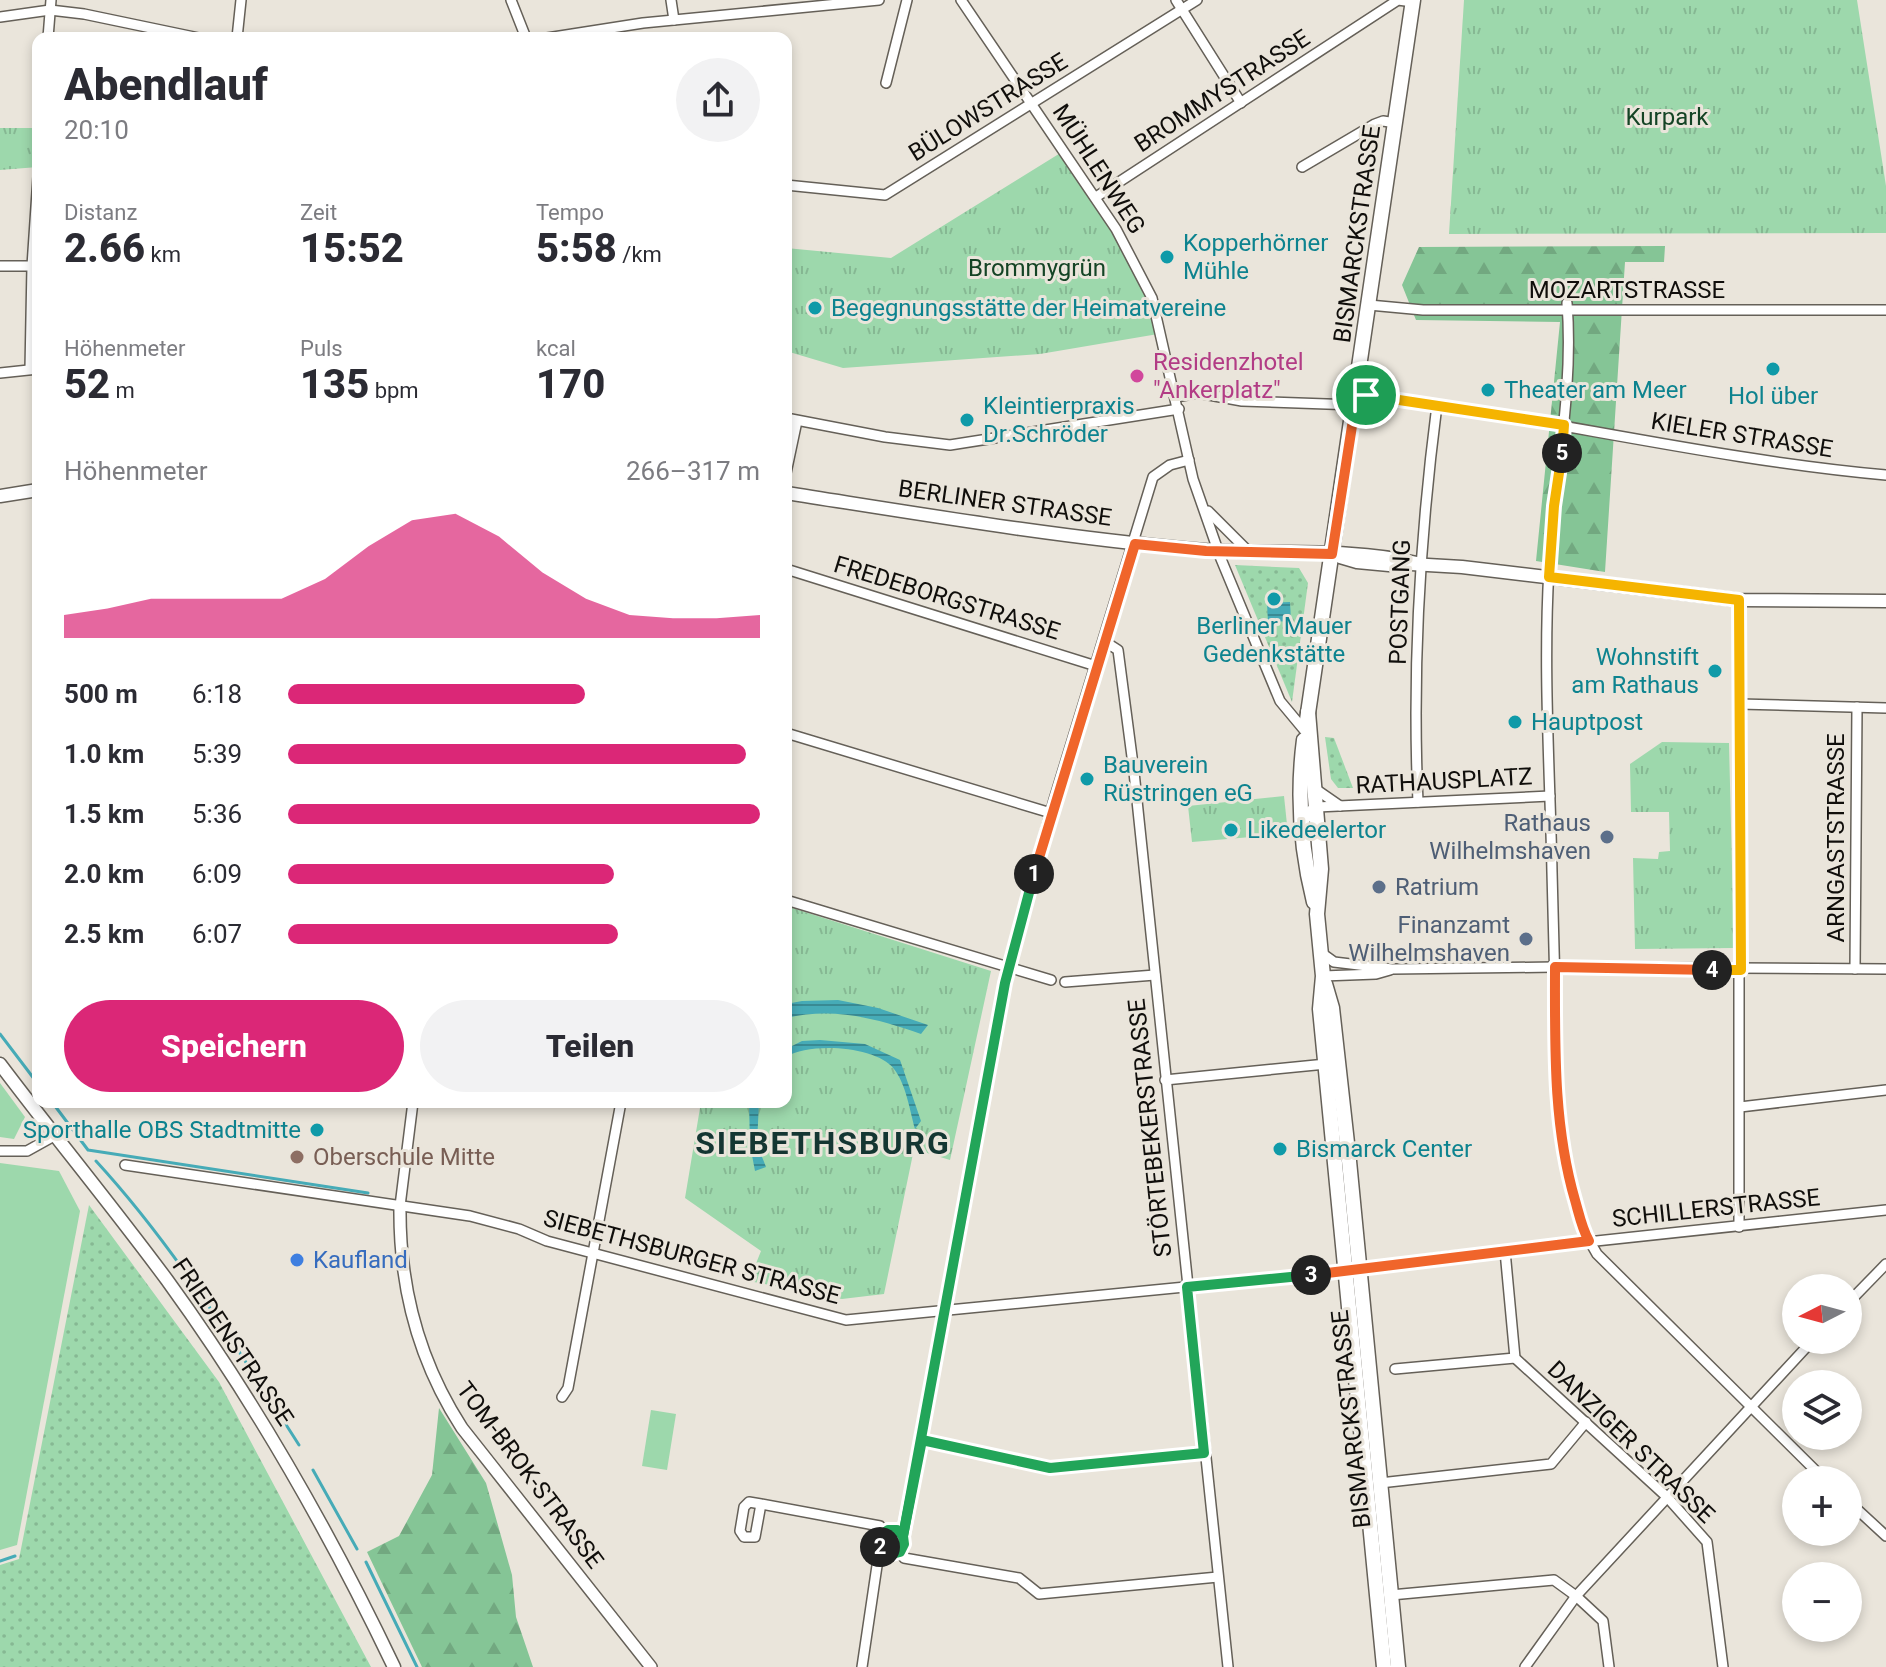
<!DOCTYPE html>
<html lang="de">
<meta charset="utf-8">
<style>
body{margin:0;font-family:Roboto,sans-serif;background:#f2f2f3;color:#2b2b33;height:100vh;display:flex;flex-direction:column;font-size:30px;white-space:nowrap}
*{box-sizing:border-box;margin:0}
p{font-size:26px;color:#7c7c81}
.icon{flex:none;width:44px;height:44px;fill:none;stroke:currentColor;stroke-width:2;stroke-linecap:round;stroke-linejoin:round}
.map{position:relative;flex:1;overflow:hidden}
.sheet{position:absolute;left:32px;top:32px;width:760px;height:1076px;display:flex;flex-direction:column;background:#fff;border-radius:16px;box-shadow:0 4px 12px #0003}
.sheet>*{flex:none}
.needle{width:52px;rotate:264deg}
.fabs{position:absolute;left:1782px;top:1274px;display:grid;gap:16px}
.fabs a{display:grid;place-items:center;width:80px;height:80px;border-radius:50%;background:#fff;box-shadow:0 4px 12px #0003;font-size:40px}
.pin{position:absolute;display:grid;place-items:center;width:68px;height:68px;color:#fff;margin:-34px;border:4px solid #fff;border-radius:50%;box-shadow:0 2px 8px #0007}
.km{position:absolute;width:40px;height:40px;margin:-20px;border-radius:50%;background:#222;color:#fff;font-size:22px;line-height:40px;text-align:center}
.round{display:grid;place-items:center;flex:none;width:84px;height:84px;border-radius:42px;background:#f2f2f3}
.overview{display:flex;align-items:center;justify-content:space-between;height:136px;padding:0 32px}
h1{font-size:44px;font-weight:800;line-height:60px}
.metrics{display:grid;grid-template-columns:repeat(3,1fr);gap:12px;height:136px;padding:8px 32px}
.metrics div{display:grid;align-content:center}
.metrics b{font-size:40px;font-weight:800}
.metrics small{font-size:22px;font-weight:400}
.metrics p{font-size:22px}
.chart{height:224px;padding:16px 32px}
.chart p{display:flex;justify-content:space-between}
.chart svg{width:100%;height:144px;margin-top:8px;fill:#db2777;opacity:.7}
.button{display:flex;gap:16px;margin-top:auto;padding:16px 32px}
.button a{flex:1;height:92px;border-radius:48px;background:#db2777;color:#fff;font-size:32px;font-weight:800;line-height:92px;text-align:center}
.button a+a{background:#f2f2f3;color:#2b2b33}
ul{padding:0 32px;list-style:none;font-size:26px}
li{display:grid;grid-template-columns:128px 96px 1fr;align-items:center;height:60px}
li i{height:20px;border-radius:10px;background:#db2777}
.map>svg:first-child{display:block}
.grass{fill:url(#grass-dots)}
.forest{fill:url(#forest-firs)}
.park{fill:url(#park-tufts)}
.garden{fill:#9dd8ac}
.water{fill:url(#water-rules)}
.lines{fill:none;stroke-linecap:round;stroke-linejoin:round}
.stream{stroke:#46abb7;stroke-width:3}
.minor-casing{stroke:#656058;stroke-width:12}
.tertiary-casing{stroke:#656058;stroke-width:14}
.secondary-casing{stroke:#656058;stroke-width:15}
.primary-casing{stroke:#656058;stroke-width:17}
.minor{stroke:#fff;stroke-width:9}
.tertiary{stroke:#fff;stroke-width:11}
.secondary{stroke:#fff;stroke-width:12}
.primary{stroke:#fff;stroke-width:14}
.split-1-casing{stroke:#fff;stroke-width:16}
.split-2-casing{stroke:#fff;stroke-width:16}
.split-3-casing{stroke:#fff;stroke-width:16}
.split-4-casing{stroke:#fff;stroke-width:16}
.split-5-casing{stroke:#fff;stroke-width:16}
.split-6-casing{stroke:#fff;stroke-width:16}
.split-1{stroke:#f0652b;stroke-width:10}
.split-2{stroke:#22a559;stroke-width:10}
.split-3{stroke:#22a559;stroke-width:10}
.split-4{stroke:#f0652b;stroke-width:10}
.split-5{stroke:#f5b400;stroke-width:10}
.split-6{stroke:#f5b400;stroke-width:10}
.culture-dot{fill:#0f9aa8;stroke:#eae5db;stroke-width:3}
.hotel-dot{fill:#d1479c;stroke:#eae5db;stroke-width:3}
.service-dot{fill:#5c6f8a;stroke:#eae5db;stroke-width:3}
.education-dot{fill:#8d6e63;stroke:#eae5db;stroke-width:3}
.shop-dot{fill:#3f7fe0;stroke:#eae5db;stroke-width:3}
.labels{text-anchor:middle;stroke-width:6;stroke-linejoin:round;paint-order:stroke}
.street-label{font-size:24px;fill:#100e0b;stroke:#eae5db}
.park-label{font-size:24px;fill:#144425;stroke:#eae5db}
.culture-label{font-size:24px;fill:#0d838f;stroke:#eae5db;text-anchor:start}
.hotel-label{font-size:24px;fill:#b23c85;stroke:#eae5db;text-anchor:start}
.service-label{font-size:24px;fill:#4e5e75;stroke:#eae5db;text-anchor:end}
.education-label{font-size:24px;fill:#785e54;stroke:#eae5db;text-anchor:start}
.shop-label{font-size:24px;fill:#366cbe;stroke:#eae5db;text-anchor:start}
.district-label{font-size:32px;font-weight:bold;letter-spacing:2px;fill:#143632;stroke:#eae5db}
</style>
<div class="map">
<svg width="1886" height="1667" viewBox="0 0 1886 1667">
<defs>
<pattern id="grass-dots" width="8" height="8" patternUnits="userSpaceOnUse" patternTransform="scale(2)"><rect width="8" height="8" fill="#9dd8ac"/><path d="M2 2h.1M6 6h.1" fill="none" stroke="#86b893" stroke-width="1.8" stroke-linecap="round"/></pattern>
<pattern id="forest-firs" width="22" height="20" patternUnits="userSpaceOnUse" patternTransform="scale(2)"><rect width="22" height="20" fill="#85c596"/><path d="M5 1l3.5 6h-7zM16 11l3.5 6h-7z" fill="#72a880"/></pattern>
<pattern id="park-tufts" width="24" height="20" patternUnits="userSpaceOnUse" patternTransform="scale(2)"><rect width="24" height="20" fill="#9dd8ac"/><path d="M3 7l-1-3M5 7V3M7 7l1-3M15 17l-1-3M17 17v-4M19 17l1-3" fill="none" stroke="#86b893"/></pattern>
<pattern id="water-rules" width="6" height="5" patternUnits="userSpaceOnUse" patternTransform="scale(2)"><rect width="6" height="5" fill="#46abb7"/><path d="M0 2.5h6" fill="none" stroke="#398a93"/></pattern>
</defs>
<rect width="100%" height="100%" fill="#eae5db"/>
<g class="grass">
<path d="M1235 565 1299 568 1308 583 1292 702Z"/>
<path d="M1325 737 1334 738 1353 788H1338L1331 779Z"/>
<path d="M89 1205 219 1382 371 1667H0V1565L19 1559Z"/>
</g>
<g class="forest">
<path d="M1665 246 1664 262H1625L1605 572 1536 561 1560 322 1416 320 1402 285 1419 247Z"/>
<path d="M439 1408 486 1483 512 1575 516 1617 533 1667H422L367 1552 399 1536 432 1475Z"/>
</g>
<g class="park">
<path d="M1464 0H1857L1886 186V233L1449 234Z"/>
<path d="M0 128H38V167L0 170Z"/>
<path d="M1062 152 1114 228 1150 299 1158 334 1040 354 843 368 786 351V248L891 258Z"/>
<path d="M1662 742 1729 743 1734 948 1635 949 1633 858 1658 859 1659 852 1670 851 1669 812H1631L1630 764Z"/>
<path d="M1284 796 1288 834 1192 842 1188 806Z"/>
<path d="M786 906 991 971 950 1160 914 1149 884 1294 842 1299 749 1281 761 1251 685 1198 701 1102H786Z"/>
</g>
<g class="garden">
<path d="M0 1083 25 1117 14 1139 0 1137Z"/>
<path d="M0 1163 59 1171 80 1211 17 1545 0 1550Z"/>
<path d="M651 1410 676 1414 667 1470 642 1466Z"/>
</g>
<g class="water">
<path d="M1290 602 1291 621 1268 622 1267 603Z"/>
<path d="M838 1000 878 1008 928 1025 921 1034C875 1018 834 1007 786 1018V1004L802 1001Z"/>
<path d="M820 1040 865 1044 900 1060 921 1121 915 1129C910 1111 906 1084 894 1069 876 1046 810 1042 786 1057V1049L802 1041Z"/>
<path d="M749 1102H759L757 1144 766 1167 755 1171 750 1145Z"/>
</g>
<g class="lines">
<g class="stream">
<path d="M0 1034 38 1084"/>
<path d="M52 1102 88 1150 368 1193"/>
<path d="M96 1161C175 1247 236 1347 299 1445"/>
<path d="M313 1470 357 1549"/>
<path d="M0 1561 15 1556"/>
<path d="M366 1562 417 1667"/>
</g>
<defs>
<g id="minor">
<path d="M511 0 526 38"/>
<path d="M671 0 674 20"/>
<path d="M961 0 1116 229 1152 298 1193 479 1221 559 1280 701 1305 731"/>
<path d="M1176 0 1241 103"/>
<path d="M0 17 50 10 84 14 199 38"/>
<path d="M48 38 51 0"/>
<path d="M237 38 241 0"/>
<path d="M547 38 643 23 879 0"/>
<path d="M886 83 907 0"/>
<path d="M1302 167 1375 124 1383 121 1396 123"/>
<path d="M786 185 885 195 1197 0"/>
<path d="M1096 197 1398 0 1413 2"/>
<path d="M0 266H35"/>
<path d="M1567 303C1574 392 1554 480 1549 569 1543 669 1550 771 1552 872 1553 910 1554 949 1555 987 1555 1068 1553 1184 1597 1254L1825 1480"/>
<path d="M1369 305 1423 310H1886"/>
<path d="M30 369 32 266 38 177"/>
<path d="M0 373 38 369"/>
<path d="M1357 394C1534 415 1708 459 1886 475"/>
<path d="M1176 397 1198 393 1242 401 1355 405"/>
<path d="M786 418 885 437 950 445 1179 409"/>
<path d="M786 473 797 421"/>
<path d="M1208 511 1248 551"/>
<path d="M786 569 1096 666"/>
<path d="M1104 641 1118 650 1134 772 1228 1667"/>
<path d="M1739 704 1886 708"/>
<path d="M786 733 1051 813"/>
<path d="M1314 788 1340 806"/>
<path d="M1418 802C1412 669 1420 536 1437 405"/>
<path d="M1303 824 1311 810 1317 807 1550 796"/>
<path d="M786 900 1051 980"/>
<path d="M1320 952 1334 962 1392 969 1555 967 1886 969"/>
<path d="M1855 969 1857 707"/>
<path d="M1323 976 1376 974 1390 970"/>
<path d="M1065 982 1155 975"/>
<path d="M1165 1080 1326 1064"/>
<path d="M1740 1107 1886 1090"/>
<path d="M0 1151H27L54 1136"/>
<path d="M125 1165 470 1216 519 1229 547 1241 846 1320 1318 1274 1447 1257 1886 1210"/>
<path d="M400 1206 413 1102"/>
<path d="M1739 1227V600"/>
<path d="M1505 1251 1515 1358 1667 1497 1707 1542 1723 1667"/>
<path d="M1848 1303 1886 1264"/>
<path d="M1395 1369 1515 1358"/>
<path d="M562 1397 568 1388 621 1102"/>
<path d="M922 1440 1050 1468 1204 1453"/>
<path d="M1380 1483 1551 1464 1586 1422"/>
<path d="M1848 1501 1886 1536"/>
<path d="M761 1504 755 1537H744L740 1531 744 1507 749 1502 761 1504 880 1526 884 1532"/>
<path d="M903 1536 897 1530H888L881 1535V1548L892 1554 900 1552 904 1544 903 1536 1009 967 1054 800 1153 477 1170 465 1189 460"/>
<path d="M900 1552 904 1558 1019 1578 1039 1594 1218 1577"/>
<path d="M1391 1595 1554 1580 1576 1596 1603 1621 1609 1667"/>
<path d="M862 1667 878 1559 884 1551"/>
<path d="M1525 1667 1576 1596 1813 1340"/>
</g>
<path id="tertiary" d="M400 1206C399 1286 418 1360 462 1428L651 1667"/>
<g id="secondary">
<path d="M786 493C921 514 1056 537 1192 549 1267 556 1343 546 1417 563"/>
<path d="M0 496 38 490"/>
<path d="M1340 557 1357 562 1389 565"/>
<path d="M1411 564 1462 567 1739 600 1886 601"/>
<path d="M0 1064C55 1137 113 1207 167 1280 255 1401 330 1533 394 1667"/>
</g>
<g id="primary">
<path d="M1308 712 1321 869 1317 914 1323 976 1320 1009 1384 1667"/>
<path d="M1307 720 1413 0"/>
<path d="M1304 740C1297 794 1301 850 1314 902"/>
<path d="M1325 984 1332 1008 1349 1161 1398 1667"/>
</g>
</defs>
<use href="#minor" class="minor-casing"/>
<use href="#tertiary" class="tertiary-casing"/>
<use href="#secondary" class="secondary-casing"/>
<use href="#primary" class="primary-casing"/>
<use href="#minor" class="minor"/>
<use href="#tertiary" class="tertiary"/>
<use href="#secondary" class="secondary"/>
<use href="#primary" class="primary"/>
</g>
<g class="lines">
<defs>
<path id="split-1" d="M1034 874 1135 544 1206 551 1332 554 1357 394 1366 395"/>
<path id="split-2" d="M880 1547 892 1554 900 1552 904 1544 903 1536 1005 983 1034 874"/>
<path id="split-3" d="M880 1547 881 1535 888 1530H897L903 1536 922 1440 1050 1468 1204 1453 1187 1287 1311 1275"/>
<path id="split-4" d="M1311 1275 1589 1241C1582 1229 1579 1214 1575 1200 1553 1125 1555 1045 1555 967L1712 970"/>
<path id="split-5" d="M1562 453 1554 506 1549 577 1739 600 1741 970H1712"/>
<path id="split-6" d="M1366 395 1564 425 1562 453"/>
</defs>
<use href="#split-1" class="split-1-casing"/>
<use href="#split-2" class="split-2-casing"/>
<use href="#split-3" class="split-3-casing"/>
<use href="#split-4" class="split-4-casing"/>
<use href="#split-5" class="split-5-casing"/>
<use href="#split-6" class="split-6-casing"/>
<use href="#split-1" class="split-1"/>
<use href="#split-2" class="split-2"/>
<use href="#split-3" class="split-3"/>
<use href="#split-4" class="split-4"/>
<use href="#split-5" class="split-5"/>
<use href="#split-6" class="split-6"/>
</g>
<g class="culture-dot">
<circle cx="1167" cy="257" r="8"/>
<circle cx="815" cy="308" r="8"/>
<circle cx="1773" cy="369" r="8"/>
<circle cx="1488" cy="390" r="8"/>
<circle cx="967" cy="420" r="8"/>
<circle cx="1274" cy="599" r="8"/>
<circle cx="1715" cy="671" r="8"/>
<circle cx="1515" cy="722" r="8"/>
<circle cx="1087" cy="779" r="8"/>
<circle cx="1231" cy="830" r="8"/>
<circle cx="317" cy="1130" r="8"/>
<circle cx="1280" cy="1149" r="8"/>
</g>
<circle class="hotel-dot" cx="1137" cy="376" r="8"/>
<g class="service-dot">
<circle cx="1607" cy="837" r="8"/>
<circle cx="1379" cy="887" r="8"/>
<circle cx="1526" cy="939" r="8"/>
</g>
<circle class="education-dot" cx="297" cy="1157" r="8"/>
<circle class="shop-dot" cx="297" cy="1260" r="8"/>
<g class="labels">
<g class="street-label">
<text transform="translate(1222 91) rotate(-33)" y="8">BROMMYSTRASSE</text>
<text transform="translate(988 107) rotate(-32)" y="8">BÜLOWSTRASSE</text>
<text transform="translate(1099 169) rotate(57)" y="8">MÜHLENWEG</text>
<text transform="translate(1357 234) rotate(-82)" y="8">BISMARCKSTRASSE</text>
<text x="1627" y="298">MOZARTSTRASSE</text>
<text transform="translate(1742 435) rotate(9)" y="8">KIELER STRASSE</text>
<text transform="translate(1005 503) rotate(8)" y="8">BERLINER STRASSE</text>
<text transform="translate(947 598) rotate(17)" y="8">FREDEBORGSTRASSE</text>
<text transform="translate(1400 602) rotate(-88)" y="8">POSTGANG</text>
<text transform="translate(1444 781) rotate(-3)" y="8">RATHAUSPLATZ</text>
<text transform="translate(1836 838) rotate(-90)" y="8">ARNGASTSTRASSE</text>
<text transform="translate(1150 1128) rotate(-96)" y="8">STÖRTEBEKERSTRASSE</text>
<text transform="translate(1716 1208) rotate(-6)" y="8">SCHILLERSTRASSE</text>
<text transform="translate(692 1257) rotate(15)" y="8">SIEBETHSBURGER STRASSE</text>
<text transform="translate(233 1342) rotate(56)" y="8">FRIEDENSTRASSE</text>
<text transform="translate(1351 1419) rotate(-96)" y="8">BISMARCKSTRASSE</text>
<text transform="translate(1631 1442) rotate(44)" y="8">DANZIGER STRASSE</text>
<text transform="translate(530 1475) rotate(53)" y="8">TOM-BROK-STRASSE</text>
</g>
<g class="park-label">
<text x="1667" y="125">Kurpark</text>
<text x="1037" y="276">Brommygrün</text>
</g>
<g class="culture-label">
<text x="1183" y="251">Kopperhörner<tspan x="1183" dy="28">Mühle</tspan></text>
<text x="831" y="316">Begegnungsstätte der Heimatvereine</text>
<text x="1504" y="398">Theater am Meer</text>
<text x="1773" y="404" text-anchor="middle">Hol über</text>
<text x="983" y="414">Kleintierpraxis<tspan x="983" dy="28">Dr.Schröder</tspan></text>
<text x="1274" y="634" text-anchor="middle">Berliner Mauer<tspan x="1274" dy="28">Gedenkstätte</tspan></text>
<text x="1699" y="665" text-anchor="end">Wohnstift<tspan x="1699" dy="28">am Rathaus</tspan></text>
<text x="1531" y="730">Hauptpost</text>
<text x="1103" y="773">Bauverein<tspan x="1103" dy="28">Rüstringen eG</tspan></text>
<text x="1247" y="838">Likedeelertor</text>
<text x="301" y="1138" text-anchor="end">Sporthalle OBS Stadtmitte</text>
<text x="1296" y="1157">Bismarck Center</text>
</g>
<g class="hotel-label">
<text x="1153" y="370">Residenzhotel<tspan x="1153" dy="28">"Ankerplatz"</tspan></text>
</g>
<g class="service-label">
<text x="1591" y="831">Rathaus<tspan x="1591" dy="28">Wilhelmshaven</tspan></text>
<text x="1395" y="895" text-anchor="start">Ratrium</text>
<text x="1510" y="933">Finanzamt<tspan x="1510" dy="28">Wilhelmshaven</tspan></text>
</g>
<g class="education-label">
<text x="313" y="1165">Oberschule Mitte</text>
</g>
<g class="shop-label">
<text x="313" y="1268">Kaufland</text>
</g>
<g class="district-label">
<text x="823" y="1154">SIEBETHSBURG</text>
</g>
</g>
</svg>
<div class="fabs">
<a><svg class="needle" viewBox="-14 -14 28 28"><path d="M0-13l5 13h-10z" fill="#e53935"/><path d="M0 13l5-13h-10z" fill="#7c7c81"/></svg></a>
<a><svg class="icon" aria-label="layers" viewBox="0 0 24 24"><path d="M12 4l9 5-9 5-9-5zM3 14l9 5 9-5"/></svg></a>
<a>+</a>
<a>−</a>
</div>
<div class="pin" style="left:1366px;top:395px;background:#1e9e55"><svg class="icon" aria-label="arrive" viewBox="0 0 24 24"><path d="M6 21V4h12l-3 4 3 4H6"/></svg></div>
<b class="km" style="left:1034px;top:874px">1</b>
<b class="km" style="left:880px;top:1547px">2</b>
<b class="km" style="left:1311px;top:1275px">3</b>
<b class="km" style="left:1712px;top:970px">4</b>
<b class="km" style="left:1562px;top:453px">5</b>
<section class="sheet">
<div class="overview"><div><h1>Abendlauf</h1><p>20:10</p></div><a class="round"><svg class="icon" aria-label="share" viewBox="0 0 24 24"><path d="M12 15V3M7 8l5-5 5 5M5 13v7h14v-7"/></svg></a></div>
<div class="metrics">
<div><p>Distanz</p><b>2.66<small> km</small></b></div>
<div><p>Zeit</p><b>15:52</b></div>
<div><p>Tempo</p><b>5:58<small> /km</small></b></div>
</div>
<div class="metrics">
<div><p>Höhenmeter</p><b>52<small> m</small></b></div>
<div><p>Puls</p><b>135<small> bpm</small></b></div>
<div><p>kcal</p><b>170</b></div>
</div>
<div class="chart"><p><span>Höhenmeter</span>266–317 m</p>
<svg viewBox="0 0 160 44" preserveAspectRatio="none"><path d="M0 44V37L10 35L20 32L30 32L40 32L50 32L60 26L70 16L80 8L90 6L100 13L110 24L120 32L130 37L140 38L150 38L160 37V44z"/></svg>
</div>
<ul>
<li><b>500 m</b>6:18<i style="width:63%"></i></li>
<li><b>1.0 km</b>5:39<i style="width:97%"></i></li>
<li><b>1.5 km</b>5:36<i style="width:100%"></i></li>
<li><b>2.0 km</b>6:09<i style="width:69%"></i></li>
<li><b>2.5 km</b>6:07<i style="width:70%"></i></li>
</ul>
<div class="button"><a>Speichern</a><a>Teilen</a></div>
</section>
</div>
